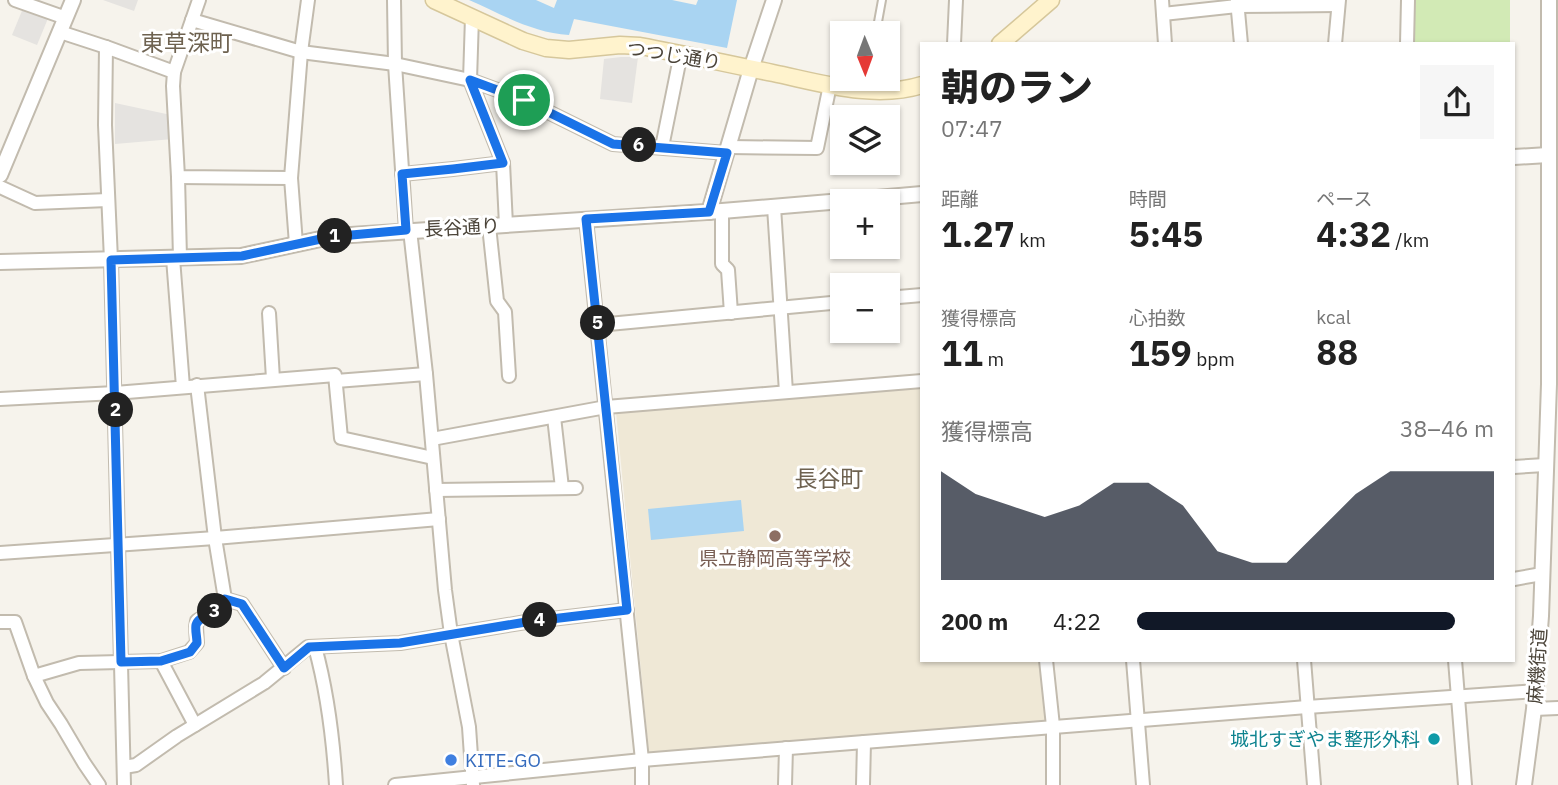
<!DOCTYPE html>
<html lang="ja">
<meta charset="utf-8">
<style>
body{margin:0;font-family:"IBM Plex Sans","Noto Sans JP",sans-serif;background:#f6f6f6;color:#222;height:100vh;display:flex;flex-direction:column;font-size:26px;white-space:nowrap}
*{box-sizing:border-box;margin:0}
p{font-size:23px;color:#767676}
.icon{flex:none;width:38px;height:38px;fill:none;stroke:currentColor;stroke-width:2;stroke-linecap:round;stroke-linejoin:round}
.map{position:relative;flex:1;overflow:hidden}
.panel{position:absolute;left:920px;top:42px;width:595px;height:620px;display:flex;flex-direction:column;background:#fff;border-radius:0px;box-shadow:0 2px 5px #0004}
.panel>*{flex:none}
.needle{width:46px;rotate:179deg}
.fabs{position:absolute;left:830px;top:21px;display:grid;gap:14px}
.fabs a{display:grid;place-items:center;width:70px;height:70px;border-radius:0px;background:#fff;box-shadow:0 2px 5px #0004;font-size:35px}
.pin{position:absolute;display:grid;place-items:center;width:60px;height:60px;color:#fff;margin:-30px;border:4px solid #fff;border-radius:50%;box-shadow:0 2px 7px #0007}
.km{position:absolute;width:35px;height:35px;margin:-18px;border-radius:50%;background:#222;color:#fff;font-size:19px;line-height:35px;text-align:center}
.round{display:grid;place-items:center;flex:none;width:74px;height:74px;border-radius:0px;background:#f6f6f6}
.overview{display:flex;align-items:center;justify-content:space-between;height:119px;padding:0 21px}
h1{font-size:38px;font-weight:800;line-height:52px}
.metrics{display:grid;grid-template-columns:repeat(3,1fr);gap:10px;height:119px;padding:7px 21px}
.metrics div{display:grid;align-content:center}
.metrics b{font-size:35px;font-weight:800}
.metrics small{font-size:19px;font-weight:400}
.metrics p{font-size:19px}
.chart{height:196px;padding:14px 21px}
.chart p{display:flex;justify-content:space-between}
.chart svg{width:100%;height:126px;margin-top:7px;fill:#111827;opacity:.7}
ul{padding:0 21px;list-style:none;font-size:23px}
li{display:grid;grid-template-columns:112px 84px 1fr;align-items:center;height:52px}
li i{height:18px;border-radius:9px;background:#111827}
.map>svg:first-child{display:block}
.education{fill:#efe8d6}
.green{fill:#d2eab5}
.parking{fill:#e5e3e0}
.water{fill:#a9d4f2}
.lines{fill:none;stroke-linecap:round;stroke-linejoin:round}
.service-casing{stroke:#c2bbae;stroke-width:10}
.minor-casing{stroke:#c2bbae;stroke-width:16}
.tertiary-casing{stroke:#c2bbae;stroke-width:18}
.secondary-casing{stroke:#d6c79b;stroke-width:19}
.service{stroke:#fff;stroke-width:6}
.minor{stroke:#fff;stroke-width:12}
.tertiary{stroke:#fff;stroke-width:14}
.secondary{stroke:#fff3cd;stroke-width:16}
.route-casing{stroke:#fff;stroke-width:14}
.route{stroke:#1a73e8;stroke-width:9}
.education-dot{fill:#8d6e63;stroke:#fff;stroke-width:2.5}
.culture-dot{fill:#0f9aa8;stroke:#fff;stroke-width:2.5}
.shop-dot{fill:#3f7fe0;stroke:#fff;stroke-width:2.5}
.labels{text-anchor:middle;stroke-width:6;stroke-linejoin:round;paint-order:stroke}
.street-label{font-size:19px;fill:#4b4439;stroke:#fff}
.education-label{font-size:19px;fill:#785e54;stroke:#fff}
.culture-label{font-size:19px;fill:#0d838f;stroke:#fff;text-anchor:end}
.shop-label{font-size:19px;fill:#366cbe;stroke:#fff;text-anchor:start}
.quarter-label{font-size:23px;fill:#6e6250;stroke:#fff}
</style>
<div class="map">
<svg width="1558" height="785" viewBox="0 0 1558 785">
<rect width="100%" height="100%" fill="#f6f3ec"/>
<path class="education" d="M922 387V660H1042L1048 722 649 753 616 412Z"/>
<rect class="green" x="1411" y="0" width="99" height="44"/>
<g class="parking">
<path d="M103 0H138L134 11Z"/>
<path d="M24 6 49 16 37 45 12 35Z"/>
<path d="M621 57H638L632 103 600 99 604 59Z"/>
<path d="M115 103 171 115 173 139 115 144Z"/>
</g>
<g class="water">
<path d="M469 0H536L554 8 557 0H672L696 5 698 0H737L727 48 574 19 569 35C533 33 501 14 469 0Z"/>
<path d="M741 500 744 531 651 540 648 509Z"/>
</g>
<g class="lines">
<defs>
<path id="service" d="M876 33 882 0"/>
<g id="minor">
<path d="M15 0 66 18"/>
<path d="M394 0 395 64 406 230"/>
<path d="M1162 0 1165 44"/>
<path d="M1237 0 1241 44"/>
<path d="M1163 14 1237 6 1338 5"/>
<path d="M472 17 470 80 503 163 506 225"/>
<path d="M192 20 301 52 395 64 470 80 524 100 613 144 727 153"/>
<path d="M60 32 106 47"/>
<path d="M954 44 956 0"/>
<path d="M1335 44 1339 0"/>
<path d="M1407 44 1408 0"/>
<path d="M174 72 199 0"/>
<path d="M662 147 681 53"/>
<path d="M729 147 817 148 830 85"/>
<path d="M402 174 453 169 503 163"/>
<path d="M178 177 180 258"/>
<path d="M0 187 35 203 108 200"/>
<path d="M774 207 786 392"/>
<path d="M722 211V264L728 270 731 313"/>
<path d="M586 219 642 760V785"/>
<path d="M489 226 497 301 505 312 509 376"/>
<path d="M410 230 426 374 445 590 451 634 469 727 473 785"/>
<path d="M296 244 291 178 301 52 308 0"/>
<path d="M173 258 183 387"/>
<path d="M887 298 922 295"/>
<path d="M269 313 273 379"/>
<path d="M598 325 842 302"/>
<path d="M336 381 426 374"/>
<path d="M0 399 115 393 335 375 341 438 433 458"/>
<path d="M554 417 562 488"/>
<path d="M432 439 606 407 922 381"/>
<path d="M1514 467 1545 465"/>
<path d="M436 490 576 488"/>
<path d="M0 553 215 538 439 519"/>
<path d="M1514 579 1542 574"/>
<path d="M225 599 242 604 284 668"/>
<path d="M0 622H15L34 676 47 703 61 724 84 763 99 785"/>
<path d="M315 647C328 694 333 737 336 785"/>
<path d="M1046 660 1053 726V785"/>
<path d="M1133 660 1143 785"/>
<path d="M1304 660 1314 785"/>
<path d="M1455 660 1465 785"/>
<path d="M161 661 195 725"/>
<path d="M34 676 79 663 161 661 189 652 197 643 196 627 197 621C209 612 226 612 224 593L215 538 197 385"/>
<path d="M1534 709 1558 708"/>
<path d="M124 767 136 765 177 736 264 683 308 647 400 643 526 622 627 610"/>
<path d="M124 785 111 260 105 125 106 47 174 72 173 86 178 177 291 178"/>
<path d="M395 785 642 760 864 742 1307 707 1536 691"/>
<path d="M785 785 786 748"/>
<path d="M863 785 864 742"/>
</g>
<g id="tertiary">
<path d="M1514 157 1548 155"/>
<path d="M0 175 73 0"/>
<path d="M843 201 922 194"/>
<path d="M709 212 751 69 774 0"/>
<path d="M0 262 241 256 330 237 351 235 722 211 842 201"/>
<path d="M1524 785 1534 709 1541 616 1549 384V0"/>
</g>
<g id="secondary">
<path d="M434 0 523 41 546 48 569 50 620 45 640 46C684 54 728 64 773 73 821 83 874 100 922 85"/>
<path d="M1000 44 1051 0"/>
</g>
</defs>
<use href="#service" class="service-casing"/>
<use href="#minor" class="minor-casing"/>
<use href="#tertiary" class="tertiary-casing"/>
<use href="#secondary" class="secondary-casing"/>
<use href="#service" class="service"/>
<use href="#minor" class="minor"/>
<use href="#tertiary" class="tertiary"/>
<use href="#secondary" class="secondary"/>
</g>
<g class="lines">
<defs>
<path id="route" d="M470 80 524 100 613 144 727 153 709 212 586 219 627 610 526 622 400 643 309 647 284 668 242 604 225 599C219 616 199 614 196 625 195 630 197 637 197 643L190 652 161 661 121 662 111 260 242 256 330 237 406 230 402 174 453 169 503 163Z"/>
</defs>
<use href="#route" class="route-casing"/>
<use href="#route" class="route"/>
</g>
<circle class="education-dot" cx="775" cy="536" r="7"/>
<circle class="culture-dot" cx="1434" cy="739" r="7"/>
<circle class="shop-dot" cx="451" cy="760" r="7"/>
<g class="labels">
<g class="street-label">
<text transform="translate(674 55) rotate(9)" y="7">つつじ通り</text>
<text transform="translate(462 227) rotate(-3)" y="7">長谷通り</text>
<text transform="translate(1537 666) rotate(-86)" y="7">麻機街道</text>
</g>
<g class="education-label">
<text x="775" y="565">県立静岡高等学校</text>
</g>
<g class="culture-label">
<text x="1420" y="746">城北すぎやま整形外科</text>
</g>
<g class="shop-label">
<text x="465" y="767">KITE-GO</text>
</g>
<g class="quarter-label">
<text x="187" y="51">東草深町</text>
<text x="829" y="487">長谷町</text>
</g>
</g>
</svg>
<div class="fabs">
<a><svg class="needle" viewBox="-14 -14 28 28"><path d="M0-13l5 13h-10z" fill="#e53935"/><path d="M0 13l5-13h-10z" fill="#767676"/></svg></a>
<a><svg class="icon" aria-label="layers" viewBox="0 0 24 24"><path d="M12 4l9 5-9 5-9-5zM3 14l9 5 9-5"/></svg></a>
<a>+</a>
<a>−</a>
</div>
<div class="pin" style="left:524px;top:100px;background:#1e9e55"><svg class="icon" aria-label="arrive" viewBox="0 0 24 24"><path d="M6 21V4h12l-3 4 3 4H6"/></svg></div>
<b class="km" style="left:335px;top:236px">1</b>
<b class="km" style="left:116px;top:410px">2</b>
<b class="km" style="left:215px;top:611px">3</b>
<b class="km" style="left:540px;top:620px">4</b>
<b class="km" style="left:598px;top:323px">5</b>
<b class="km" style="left:639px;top:145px">6</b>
<section class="panel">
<div class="overview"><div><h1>朝のラン</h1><p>07:47</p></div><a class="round"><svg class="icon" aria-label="share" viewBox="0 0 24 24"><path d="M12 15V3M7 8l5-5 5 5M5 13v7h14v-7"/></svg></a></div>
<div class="metrics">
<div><p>距離</p><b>1.27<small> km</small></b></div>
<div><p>時間</p><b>5:45</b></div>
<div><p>ペース</p><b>4:32<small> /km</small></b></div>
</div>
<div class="metrics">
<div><p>獲得標高</p><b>11<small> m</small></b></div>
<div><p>心拍数</p><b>159<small> bpm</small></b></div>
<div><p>kcal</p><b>88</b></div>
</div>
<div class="chart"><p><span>獲得標高</span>38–46 m</p>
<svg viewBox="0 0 160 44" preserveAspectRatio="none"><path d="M0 44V6L10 14L20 18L30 22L40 18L50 10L60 10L70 18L80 34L90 38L100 38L110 26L120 14L130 6L140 6L150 6L160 6V44z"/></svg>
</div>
<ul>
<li><b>200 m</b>4:22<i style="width:89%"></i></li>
</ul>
</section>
</div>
